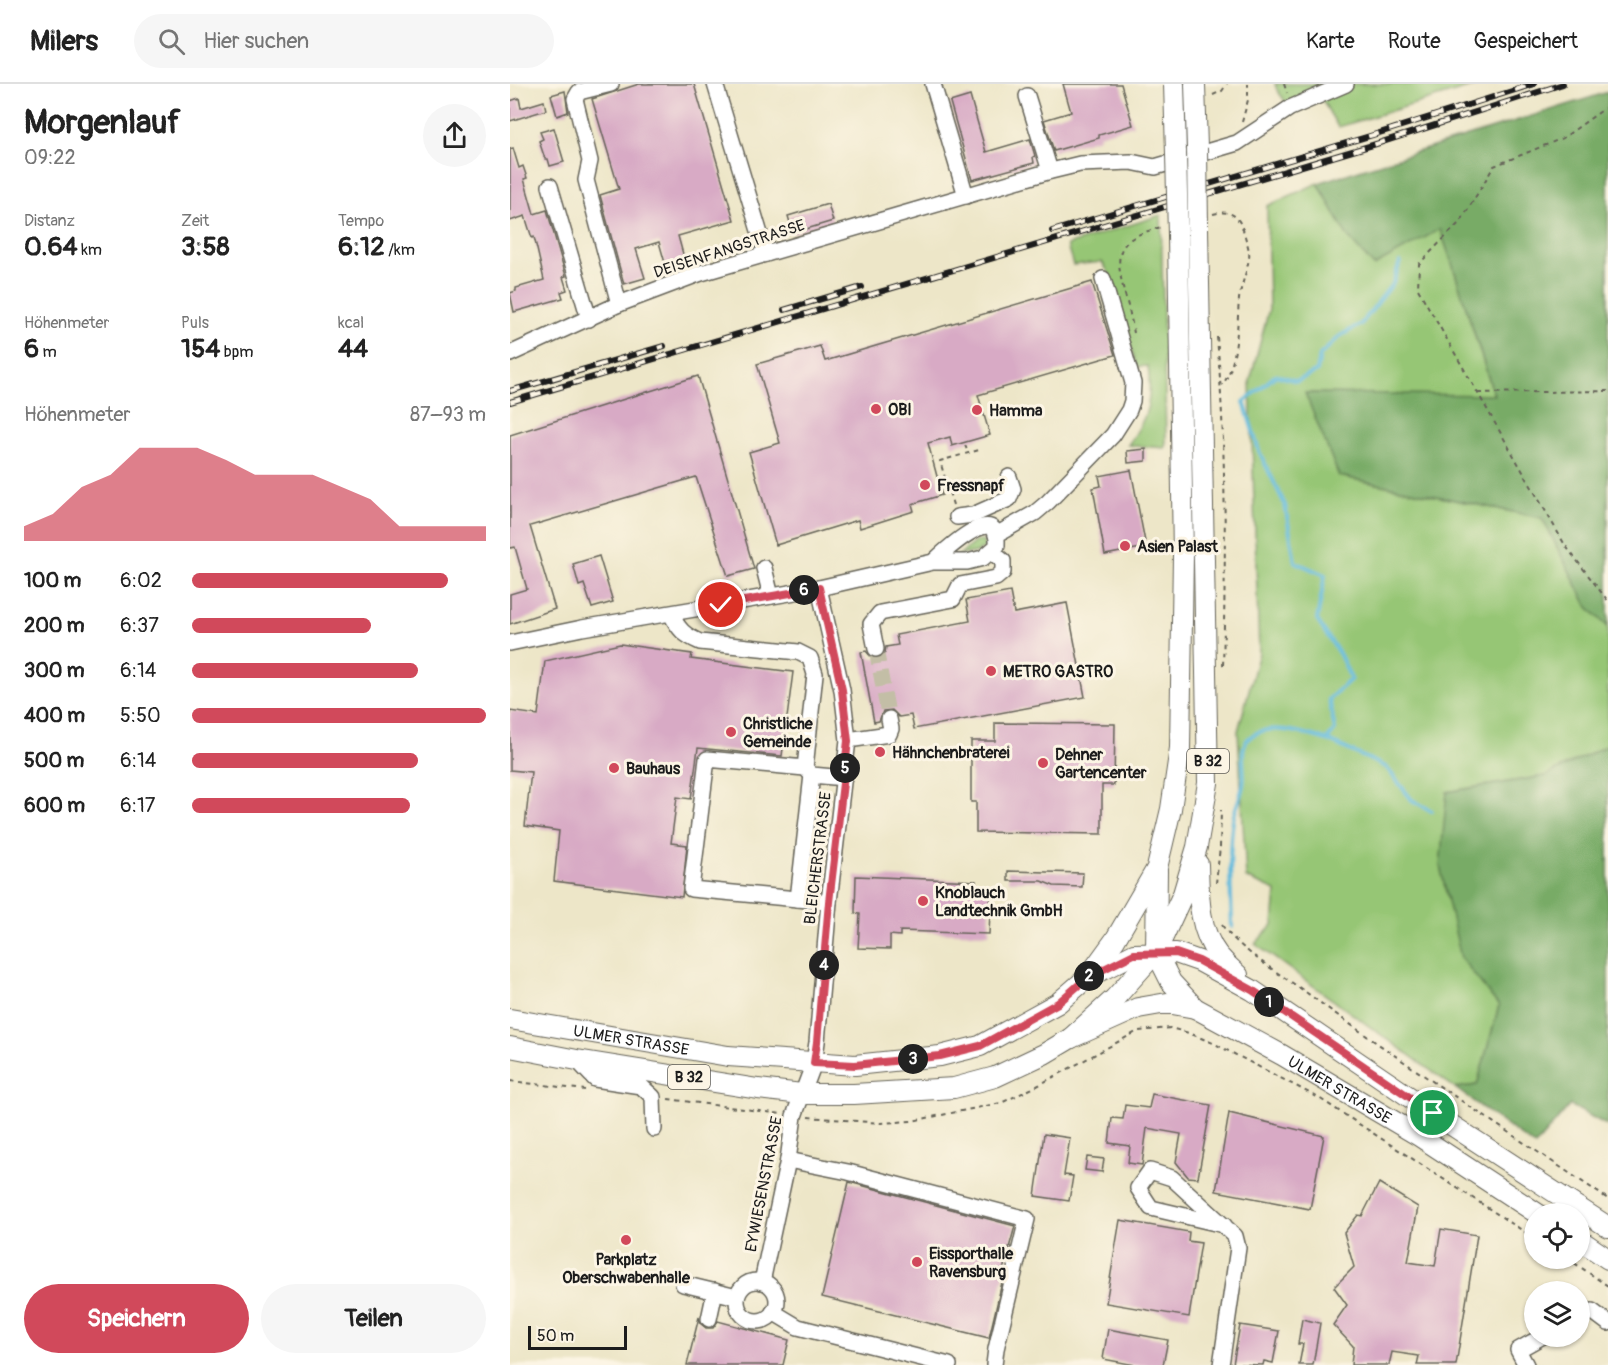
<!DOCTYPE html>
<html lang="de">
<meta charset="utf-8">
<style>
body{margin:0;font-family:Pangolin,sans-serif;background:#f6f6f6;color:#222;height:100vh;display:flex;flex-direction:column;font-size:22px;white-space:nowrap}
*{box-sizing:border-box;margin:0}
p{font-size:20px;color:#767676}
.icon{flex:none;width:33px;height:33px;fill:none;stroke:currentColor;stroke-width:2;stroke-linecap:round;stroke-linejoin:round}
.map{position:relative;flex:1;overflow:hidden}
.drawer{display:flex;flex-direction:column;background:#fff;width:510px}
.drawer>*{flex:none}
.fabs{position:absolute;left:1014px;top:1119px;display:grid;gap:12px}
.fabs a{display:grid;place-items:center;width:66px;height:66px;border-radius:50%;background:#fff;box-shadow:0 2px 4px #0004;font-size:30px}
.scale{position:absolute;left:18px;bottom:15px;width:99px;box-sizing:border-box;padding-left:6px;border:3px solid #1c1c1c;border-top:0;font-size:16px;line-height:21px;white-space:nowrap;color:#1c1c1c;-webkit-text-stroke:4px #fcf5e5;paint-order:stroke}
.pin{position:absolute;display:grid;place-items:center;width:51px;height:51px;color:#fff;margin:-26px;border:3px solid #fff;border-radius:50%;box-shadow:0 2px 6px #0007}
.km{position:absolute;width:30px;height:30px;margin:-15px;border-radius:50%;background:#222;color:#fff;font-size:16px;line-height:30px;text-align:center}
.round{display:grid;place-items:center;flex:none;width:63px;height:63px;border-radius:32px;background:#f6f6f6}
.summary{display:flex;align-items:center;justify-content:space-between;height:102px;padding:0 24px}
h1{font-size:33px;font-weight:700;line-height:45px}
.stats{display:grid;grid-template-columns:repeat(3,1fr);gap:9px;height:102px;padding:6px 24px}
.stats div{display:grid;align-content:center}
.stats b{font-size:26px;font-weight:700}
.stats small{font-size:16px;font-weight:400}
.stats p{font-size:16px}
.chart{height:168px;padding:12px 24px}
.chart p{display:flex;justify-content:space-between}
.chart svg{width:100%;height:108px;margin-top:6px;fill:#d1495b;opacity:.7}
.primary-button{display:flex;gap:12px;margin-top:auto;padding:12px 24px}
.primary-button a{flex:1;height:69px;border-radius:36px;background:#d1495b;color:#fff;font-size:24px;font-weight:700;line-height:69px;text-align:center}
.primary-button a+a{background:#f6f6f6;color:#222}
ul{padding:0 24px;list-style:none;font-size:20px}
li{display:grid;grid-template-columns:96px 72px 1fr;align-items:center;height:45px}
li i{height:15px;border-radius:8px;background:#d1495b}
header{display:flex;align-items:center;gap:36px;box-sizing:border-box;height:84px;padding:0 30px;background:#fff;border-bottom:2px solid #e0e0e0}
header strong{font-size:28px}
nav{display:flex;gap:33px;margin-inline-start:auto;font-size:21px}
.search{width:420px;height:54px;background:#f6f6f6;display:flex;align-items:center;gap:15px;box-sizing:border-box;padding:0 21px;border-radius:33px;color:#767676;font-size:22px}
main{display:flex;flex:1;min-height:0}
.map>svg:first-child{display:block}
.green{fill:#96c675;stroke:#597148;stroke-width:1.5}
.forest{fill:#78ab66;stroke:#4a6441;stroke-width:1.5}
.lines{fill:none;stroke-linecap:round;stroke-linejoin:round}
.stream{stroke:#5fbadd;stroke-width:4}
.building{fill:#d8aac5}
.minor-tunnel{stroke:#c3bea6;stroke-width:15;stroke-dasharray:15 8;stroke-linecap:butt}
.minor-casing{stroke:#656358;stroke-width:18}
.major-casing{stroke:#656358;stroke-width:22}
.path{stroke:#656358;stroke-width:2;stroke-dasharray:4.5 4.5;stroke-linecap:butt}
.minor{stroke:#fff;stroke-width:15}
.major{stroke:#fff;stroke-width:20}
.rail-casing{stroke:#1c1c1c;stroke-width:6}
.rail{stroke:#fcf5e5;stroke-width:4;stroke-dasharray:11;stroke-linecap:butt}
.major-bridge-casing{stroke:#656358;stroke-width:22;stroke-linecap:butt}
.major-bridge{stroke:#fff;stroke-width:20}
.route-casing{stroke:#fff;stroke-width:12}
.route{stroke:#d1495b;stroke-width:8}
.poi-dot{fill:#d1495b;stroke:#fcf5e5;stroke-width:2}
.labels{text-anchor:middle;stroke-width:6;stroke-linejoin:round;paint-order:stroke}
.shield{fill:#fcf5e5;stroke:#5f5d58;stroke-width:1.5}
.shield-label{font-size:15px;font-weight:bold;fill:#1c1c1c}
.street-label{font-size:16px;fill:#1c1c1c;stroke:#fcf5e5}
.poi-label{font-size:16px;font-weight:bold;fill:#1c1c1c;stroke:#fcf5e5;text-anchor:start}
</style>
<header>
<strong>Milers</strong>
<div class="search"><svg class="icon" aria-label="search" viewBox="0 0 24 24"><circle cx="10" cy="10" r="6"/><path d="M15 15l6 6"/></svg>Hier suchen</div>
<nav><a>Karte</a><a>Route</a><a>Gespeichert</a></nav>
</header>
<main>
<section class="drawer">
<div class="summary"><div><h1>Morgenlauf</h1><p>09:22</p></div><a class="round"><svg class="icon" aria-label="share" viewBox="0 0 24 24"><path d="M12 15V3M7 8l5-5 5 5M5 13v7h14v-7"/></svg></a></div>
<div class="stats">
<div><p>Distanz</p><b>0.64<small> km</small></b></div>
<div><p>Zeit</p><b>3:58</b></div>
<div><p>Tempo</p><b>6:12<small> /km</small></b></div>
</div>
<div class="stats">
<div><p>Höhenmeter</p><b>6<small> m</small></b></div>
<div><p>Puls</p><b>154<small> bpm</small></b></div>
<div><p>kcal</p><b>44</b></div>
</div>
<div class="chart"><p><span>Höhenmeter</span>87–93 m</p>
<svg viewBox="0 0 160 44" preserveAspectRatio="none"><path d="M0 44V38L10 33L20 22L30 17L40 6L50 6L60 6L70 11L80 17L90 17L100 17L110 22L120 27L130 38L140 38L150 38L160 38V44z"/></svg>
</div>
<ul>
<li><b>100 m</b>6:02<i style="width:87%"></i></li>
<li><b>200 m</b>6:37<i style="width:61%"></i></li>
<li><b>300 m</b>6:14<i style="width:77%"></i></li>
<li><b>400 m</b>5:50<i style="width:100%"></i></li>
<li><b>500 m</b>6:14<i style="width:77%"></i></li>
<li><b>600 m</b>6:17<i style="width:74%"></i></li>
</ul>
<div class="primary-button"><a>Speichern</a><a>Teilen</a></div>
</section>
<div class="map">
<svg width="1098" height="1281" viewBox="0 0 1098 1281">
<rect width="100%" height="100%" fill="#fcf5e5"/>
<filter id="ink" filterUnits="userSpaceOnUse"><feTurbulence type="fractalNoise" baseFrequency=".0167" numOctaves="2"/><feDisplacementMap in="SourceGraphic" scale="12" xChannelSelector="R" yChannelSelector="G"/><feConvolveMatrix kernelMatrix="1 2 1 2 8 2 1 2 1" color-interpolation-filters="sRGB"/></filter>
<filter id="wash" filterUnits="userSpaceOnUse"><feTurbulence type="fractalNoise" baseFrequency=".008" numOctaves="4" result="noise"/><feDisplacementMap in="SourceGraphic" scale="24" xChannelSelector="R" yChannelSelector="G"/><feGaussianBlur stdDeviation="1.35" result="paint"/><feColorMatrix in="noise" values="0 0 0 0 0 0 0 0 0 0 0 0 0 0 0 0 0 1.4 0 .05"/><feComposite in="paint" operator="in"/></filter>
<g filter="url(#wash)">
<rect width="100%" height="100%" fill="#ede6c8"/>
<g class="green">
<path d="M765 0H971L828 43 810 12 780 24 767 6Z"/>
<path d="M808 99 838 153 930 145 942 179 984 312 796 309 829 392 1032 434 1078 523 1098 543V661L1035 692 937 708 951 873 989 922 967 1001 945 1004 745 860 763 841 766 807 736 794 728 647 749 569 740 297 759 225 757 122Z"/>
<path d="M651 131 656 356 655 364 618 361C639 332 642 316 638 282L627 283 599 189 592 178 563 181 557 161Z"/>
<path d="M470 456 474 459 475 464 468 468 449 471 465 458Z"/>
</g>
<g class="forest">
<path d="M1098 8V543L1078 523 1032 434 829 392 795 309 984 311 942 179 930 145 864 182 838 153 808 99Z"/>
<path d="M1098 661V1042L1060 1021 1025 1062 945 1004 967 1001 989 922 951 874 930 782 937 708 1035 692Z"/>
</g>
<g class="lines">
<g class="stream">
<path d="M817 656 876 683 902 716 922 727"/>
<path d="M722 843C721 807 718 771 723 736 725 724 731 713 733 701 736 687 728 666 738 655 755 636 796 650 817 656L825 646 819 615 841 595 830 571 807 536 815 491 785 478 775 421 749 367 734 318 766 291 787 297 807 287 810 271 830 252 851 240 883 199 890 178"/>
</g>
</g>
<g id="blocks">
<g class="building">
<path d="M129 0H184L224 136 168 152 176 181 157 186 149 158 126 165 135 194 114 200 90 111 109 105 82 15Z"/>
<path d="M553 0H611L623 41 589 51V54L544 67 534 36 561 28Z"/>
<path d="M55 7 58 28 47 32 41 11Z"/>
<path d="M460 12 476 68 520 55 525 72 523 73 524 79 462 96 440 18Z"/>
<path d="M9 14 11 24 34 17 36 26 0 37V17Z"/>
<path d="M44 44 54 78 40 82 38 75H35L29 57 33 55 30 48Z"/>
<path d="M3 64 9 84 13 82 17 94 14 95 24 130 37 126 56 192 53 193 57 206 51 208 53 214 4 228 0 209 6 207V204L34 196 27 165 24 153 22 154 15 132 0 137V65Z"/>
<path d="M318 120 323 137 283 149 278 132Z"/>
<path d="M582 198 605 271 468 311 480 351 442 362 440 353 418 359 432 411 402 420 404 427 350 444 348 436 266 461 239 368 270 359 247 280 310 262 315 277Z"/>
<path d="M188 292 244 485 218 492 186 393 20 442 45 525 0 540V510L17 505 5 463 0 464V351Z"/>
<path d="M636 365V377L618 379 617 367Z"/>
<path d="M621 386 636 463 595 471 583 404 591 402 589 392Z"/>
<path d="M89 472 103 518 82 524 74 500 69 502 63 480Z"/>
<path d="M500 508 504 529 557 519 575 613 404 645 401 631 389 633 382 626 373 627 369 637 364 638 351 568 356 567 362 574H368L375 569 376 563 388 561 386 551 460 537 456 516Z"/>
<path d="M110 560 182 570 181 575 283 588 272 672 188 664 181 715 167 713 161 759 177 761 172 813 44 797 49 747 15 742 21 688 0 686V627L28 631 35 577Z"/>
<path d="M485 639 605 640 604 701H592V750L466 748V718H461V657H485Z"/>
<path d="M498 787 573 789 572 803 544 802 531 797H498Z"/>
<path d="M346 792 466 797V804L481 805 479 850 390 847V852L380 851V865L348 864 350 830 345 829Z"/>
<path d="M642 1010 701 1021 688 1094 678 1093 666 1078 671 1050 637 1044 632 1081 618 1079 620 1062 599 1059 602 1034 613 1035 615 1021 639 1024Z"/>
<path d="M719 1029 814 1052 800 1125 706 1107Z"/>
<path d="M534 1050 560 1054 554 1091 563 1092 559 1117 525 1112Z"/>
<path d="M577 1073 594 1075 592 1088 575 1086Z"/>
<path d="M339 1098 505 1142 492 1190H494L479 1254 312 1213Z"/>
<path d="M869 1099 908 1123 898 1178 925 1182 931 1145 967 1151 946 1281H907L909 1272 882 1268 879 1281H841L843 1262 823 1241 837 1221 824 1203 844 1183 834 1149 848 1131 852 1132Z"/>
<path d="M610 1136 679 1148 678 1157 691 1159 679 1233 596 1219Z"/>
<path d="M189 1233 190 1239 196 1244H203L208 1237 279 1256 273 1281H177Z"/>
<path d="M792 1235 810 1239 803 1281H789L793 1260H788Z"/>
<path d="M730 1241 769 1247 763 1279 754 1277 753 1281 723 1280Z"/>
<path d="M598 1245 658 1256 653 1281H625L593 1275Z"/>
</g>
</g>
</g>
<g filter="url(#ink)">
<use href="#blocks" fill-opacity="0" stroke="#656358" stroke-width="1.5"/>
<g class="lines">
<path class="minor-tunnel" d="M366 565 379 635"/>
<defs>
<g id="minor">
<path d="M101 0 69 8 65 15 80 77 76 96 109 220"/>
<path d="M205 0 256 170"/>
<path d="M423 0 456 112"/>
<path d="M517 12 540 87"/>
<path d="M40 102 79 235"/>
<path d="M0 270 109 220 191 189 537 88 570 80 621 78 645 83 710 64 727 59 780 24 836 0"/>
<path d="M447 433 463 431 499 415 503 405 499 393"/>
<path d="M486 451 525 429 538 418 603 351 619 326 622 317 623 299 593 195"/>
<path d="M254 484 261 512"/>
<path d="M309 504 423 478H457L473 474 487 462C490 414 434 468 423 478"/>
<path d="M161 530C169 546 174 551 190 558L288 568 300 574 305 590 295 684"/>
<path d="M0 559 72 544 309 504 332 606 338 656 319 818 307 958 304 979 284 1032 278 1076 252 1198"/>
<path d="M366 565 361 540 370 529 443 515 450 501 486 494 493 488V477L482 468"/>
<path d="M338 656 379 650 381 645 379 635"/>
<path d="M288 815 302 691"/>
<path d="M319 818 181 805 197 675 295 684 302 691 334 694"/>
<path d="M67 976 85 995 131 1002 143 1013 144 1045"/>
<path d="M278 1076 338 1088 517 1135 486 1265 484 1281"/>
<circle cx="247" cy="1217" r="20"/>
<path d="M173 1200 227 1213"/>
<path d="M263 1228 288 1243 439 1281"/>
<path d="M1070 1233 1082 1227 1098 1239"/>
<path d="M199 1235 205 1207"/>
<path d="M711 1281 728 1164 725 1152 662 1094 640 1087 628 1104 641 1124 714 1141"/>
<path d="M1016 1281 1008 1266 1033 1252"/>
</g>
<g id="major">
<path d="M664 0 666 70"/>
<path d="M685 0 687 64"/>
<path d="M688 780C689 811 688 845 708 871 714 878 721 885 728 891"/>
<path id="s1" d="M647 787 646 868 661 898 685 924 772 971 909 1052 1028 1130"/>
<path d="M581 889 605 856 647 784 661 725 670 664 673 472 668 151"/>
<path id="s2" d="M0 935 218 972 345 981 430 972 470 962 548 919 578 893 624 870 666 869 689 877 742 906 923 1029 1098 1143"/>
<path d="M561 954 604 915 646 868 673 810 687 763 698 699 688 144"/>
<path d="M0 963 67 976 248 1005 292 1010H344L444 1004 485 993 534 970 561 954 628 924 657 919 685 924"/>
<path d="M1070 1156 1098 1175"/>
</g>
</defs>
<use href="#minor" class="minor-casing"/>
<use href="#major" class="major-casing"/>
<g class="path">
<path d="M774 0 777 9"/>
<path d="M703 11 712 7 717 0"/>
<path d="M1098 22 1053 54 984 82 951 137 909 180 908 205 1055 461 1098 517"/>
<path d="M732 38 738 16V0"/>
<path d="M703 130C725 124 731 136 736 156 738 162 740 169 739 174 737 188 731 201 729 215 727 240 728 282 712 301"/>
<path d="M624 249C621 233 617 218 613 203 603 163 612 154 651 143"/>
<path d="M707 253C716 363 716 473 713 583"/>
<path d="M968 309 1098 307"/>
<path d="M455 361 458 369"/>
<path d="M443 421 430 377 469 366"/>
<path d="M706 799 710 763 711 726"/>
<path d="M712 841C728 865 773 892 797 909 895 981 997 1047 1098 1115"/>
<path d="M0 997 75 1006"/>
<path d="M158 1015 272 1030"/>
<path d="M298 1033 370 1039 402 1037 491 1019 527 1002 628 947 660 944 679 949 703 959 809 1014 1024 1154"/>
<path d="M1057 1174 1098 1202"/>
</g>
<use href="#minor" class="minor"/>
<use href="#major" class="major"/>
<defs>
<g id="rail">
<path d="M542 147 863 51 1024 0"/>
<path d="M274 226 352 203"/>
<path d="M0 307 154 262"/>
<path d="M0 318 866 60 1053 0"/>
</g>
</defs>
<use href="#rail" class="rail-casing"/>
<use href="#rail" class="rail"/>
<defs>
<g id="major-bridge">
<path d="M687 64 688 144"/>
<path d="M666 70 668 151"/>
</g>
</defs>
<use href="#major-bridge" class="major-bridge-casing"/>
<use href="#major-bridge" class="major-bridge"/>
</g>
</g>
<g class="lines" filter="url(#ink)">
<defs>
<path id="route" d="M211 521 309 504 332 606 338 657 319 818 307 958 304 979 345 981 430 972 470 962 548 919 578 893 624 870 666 869 689 877 742 906 923 1029"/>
</defs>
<use href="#route" class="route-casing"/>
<use href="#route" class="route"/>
</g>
<g class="poi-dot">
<circle cx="366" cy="325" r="6"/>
<circle cx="467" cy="326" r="6"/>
<circle cx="415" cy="401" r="6"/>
<circle cx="615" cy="462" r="6"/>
<circle cx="481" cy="587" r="6"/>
<circle cx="221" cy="648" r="6"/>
<circle cx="370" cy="668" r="6"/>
<circle cx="533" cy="679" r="6"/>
<circle cx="104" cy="684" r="6"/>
<circle cx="413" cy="817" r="6"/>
<circle cx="116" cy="1156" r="6"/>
<circle cx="407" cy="1178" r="6"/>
</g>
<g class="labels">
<g class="shield">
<rect x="677" y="665" width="42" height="24" rx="4.5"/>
<rect x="158" y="981" width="42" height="24" rx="4.5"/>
</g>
<g class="shield-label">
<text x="698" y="682">B 32</text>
<text x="179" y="998">B 32</text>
</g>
<g class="street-label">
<text transform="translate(219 164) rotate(-18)" y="6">DEISENFANGSTRASSE</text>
<text transform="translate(307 774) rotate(-83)" y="6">BLEICHERSTRASSE</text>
<text dy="6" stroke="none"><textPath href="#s2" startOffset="123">ULMER STRASSE</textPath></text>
<text dy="6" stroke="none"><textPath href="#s1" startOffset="316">ULMER STRASSE</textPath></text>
<text transform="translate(253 1100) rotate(-79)" y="6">EYWIESENSTRASSE</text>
</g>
<g class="poi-label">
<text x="378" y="331">OBI</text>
<text x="479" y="332">Hamma</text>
<text x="427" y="407">Fressnapf</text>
<text x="627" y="468">Asien Palast</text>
<text x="493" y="593">METRO GASTRO</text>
<text x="233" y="645">Christliche<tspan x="233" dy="18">Gemeinde</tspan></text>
<text x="382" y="674">Hähnchenbraterei</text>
<text x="545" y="676">Dehner<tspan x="545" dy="18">Gartencenter</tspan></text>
<text x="116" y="690">Bauhaus</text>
<text x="425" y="814">Knoblauch<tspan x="425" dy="18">Landtechnik GmbH</tspan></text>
<text x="419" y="1175">Eissporthalle<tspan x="419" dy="18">Ravensburg</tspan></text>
<text x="116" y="1181" text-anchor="middle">Parkplatz<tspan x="116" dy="18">Oberschwabenhalle</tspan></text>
</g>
</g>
</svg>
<div class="fabs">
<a><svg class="icon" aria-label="locate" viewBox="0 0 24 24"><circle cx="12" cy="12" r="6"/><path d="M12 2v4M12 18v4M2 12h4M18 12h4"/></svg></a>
<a><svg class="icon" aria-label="layers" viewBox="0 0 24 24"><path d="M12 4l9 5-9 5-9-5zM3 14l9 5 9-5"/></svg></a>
</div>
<div class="scale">50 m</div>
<div class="pin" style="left:923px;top:1029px;background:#1e9e55"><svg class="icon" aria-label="arrive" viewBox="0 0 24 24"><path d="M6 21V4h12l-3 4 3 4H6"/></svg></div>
<div class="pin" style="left:211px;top:521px;background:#d93025"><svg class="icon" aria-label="check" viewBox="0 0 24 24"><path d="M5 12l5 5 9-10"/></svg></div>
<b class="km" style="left:759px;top:918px">1</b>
<b class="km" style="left:579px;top:892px">2</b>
<b class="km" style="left:403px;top:975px">3</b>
<b class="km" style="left:314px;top:881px">4</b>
<b class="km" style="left:335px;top:684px">5</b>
<b class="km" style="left:294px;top:506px">6</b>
</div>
</main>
